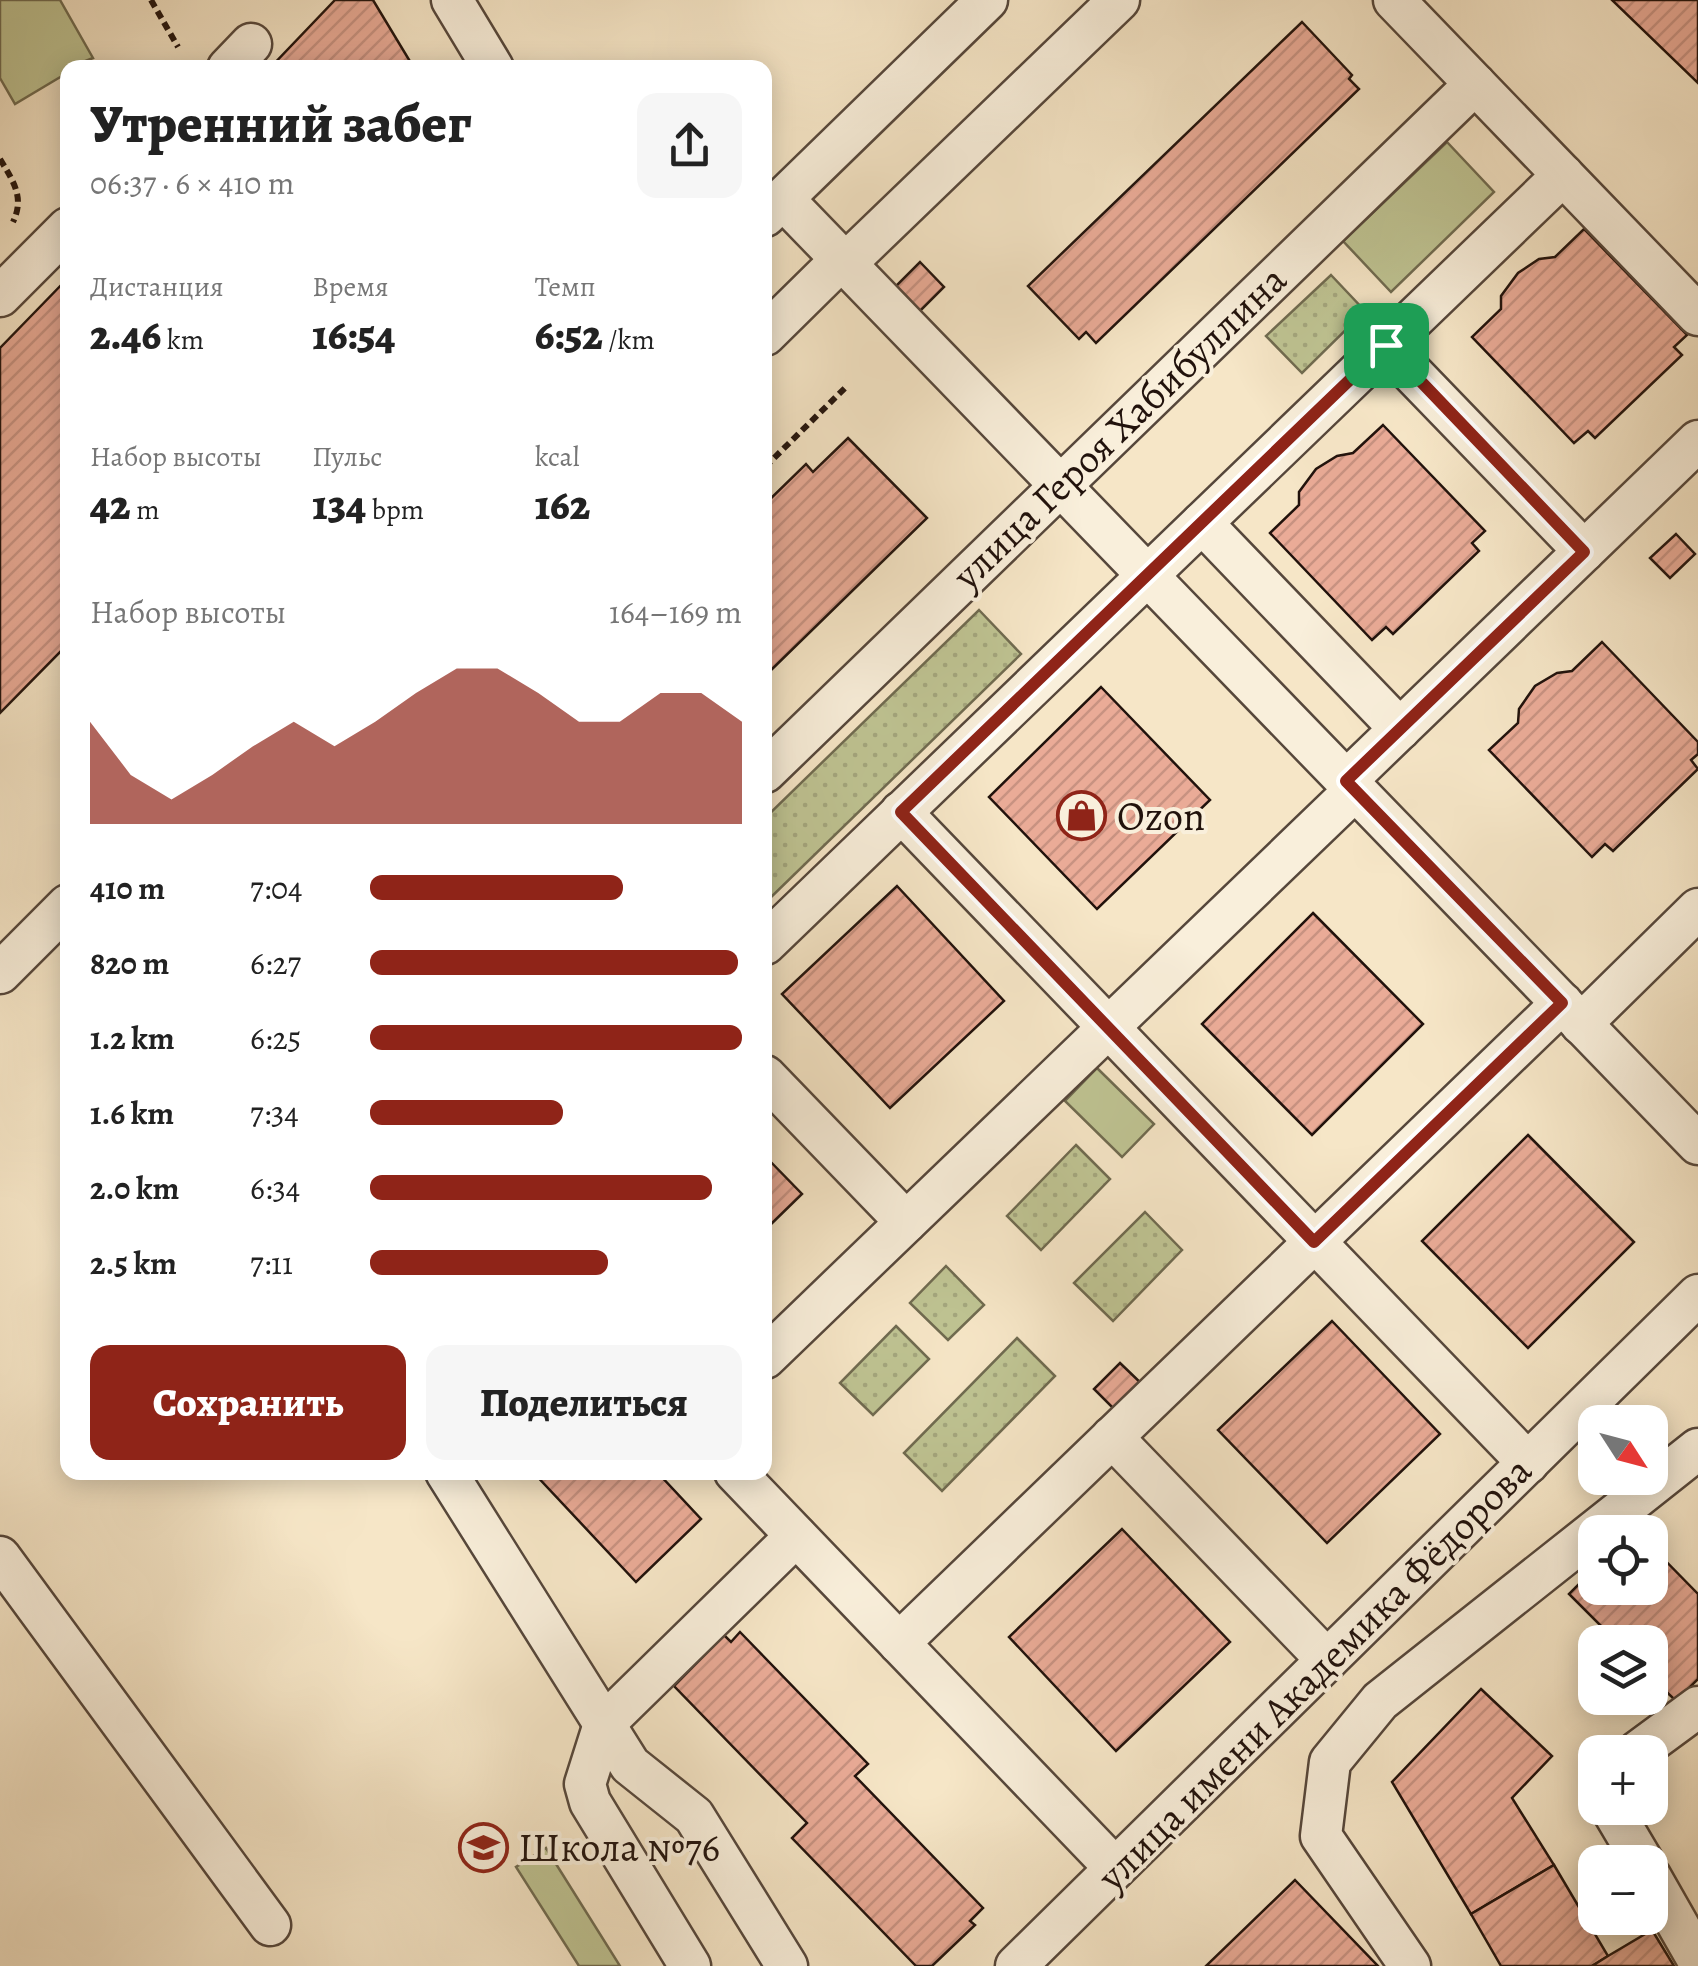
<!DOCTYPE html>
<html lang="ru">
<meta charset="utf-8">
<style>
body{margin:0;font-family:Alegreya,serif;background:#f6f6f6;color:#222;height:100vh;display:flex;flex-direction:column;font-size:38px;white-space:nowrap}
*{box-sizing:border-box;margin:0}
p{font-size:32px;color:#767676}
.icon{flex:none;width:55px;height:55px;fill:none;stroke:currentColor;stroke-width:2;stroke-linecap:round;stroke-linejoin:round}
.map{position:relative;flex:1;overflow:hidden}
.details{position:absolute;left:60px;top:60px;width:712px;height:1420px;display:flex;flex-direction:column;background:#fff;border-radius:20px;box-shadow:0 5px 25px #0003}
.details>*{flex:none}
.needle{width:65px;rotate:126deg}
.buttons{position:absolute;left:1578px;top:1405px;display:grid;gap:20px}
.buttons a{display:grid;place-items:center;width:90px;height:90px;border-radius:20px;background:#fff;box-shadow:0 5px 25px #0003;font-size:50px}
.pin{position:absolute;display:grid;place-items:center;width:85px;height:85px;color:#fff;margin:-42px;border-radius:20px;box-shadow:0 5px 15px #0006}
.round{display:grid;place-items:center;flex:none;width:105px;height:105px;border-radius:20px;background:#f6f6f6}
.overview{display:flex;align-items:center;justify-content:space-between;height:170px;padding:0 30px}
h1{font-size:55px;font-weight:800;line-height:75px}
.figures{display:grid;grid-template-columns:repeat(3,1fr);gap:15px;height:170px;padding:10px 30px}
.figures div{display:grid;align-content:center}
.figures b{font-size:42px;font-weight:800}
.figures small{font-size:28px;font-weight:400}
.figures p{font-size:28px}
.chart{height:280px;padding:20px 30px}
.chart p{display:flex;justify-content:space-between}
.chart svg{width:100%;height:180px;margin-top:10px;fill:#8f2418;opacity:.7}
.button{display:flex;gap:20px;margin-top:auto;padding:20px 30px}
.button a{flex:1;height:115px;border-radius:20px;background:#8f2418;color:#fff;font-size:40px;font-weight:800;line-height:115px;text-align:center}
.button a+a{background:#f6f6f6;color:#222}
ul{padding:0 30px;list-style:none;font-size:32px}
li{display:grid;grid-template-columns:160px 120px 1fr;align-items:center;height:75px}
li i{height:25px;border-radius:12px;background:#8f2418}
.map>svg:first-child{display:block}
.green{fill:url(#green-dots);stroke:#706b50;stroke-width:2.5}
.pitch{fill:#bfc493;stroke:#706b50;stroke-width:2.5}
.building{fill:url(#building-hatch);stroke:#21120c;stroke-width:2.5}
.lines{fill:none;stroke-linecap:round;stroke-linejoin:round}
.minor-casing{stroke:#56473b;stroke-width:45}
.path{stroke:#21120c;stroke-width:6;stroke-dasharray:8 5;stroke-linecap:butt}
.minor{stroke:#f9efdb;stroke-width:40}
.route-casing{stroke:#fff;stroke-width:20}
.route{stroke:#8f2418;stroke-width:12}
.labels{text-anchor:middle;stroke-width:8;stroke-linejoin:round;paint-order:stroke}
.street-label{font-size:40px;fill:#21120c;stroke:#f9efdb}
.poi-label{font-size:40px;fill:#21120c;stroke:#f9efdb;text-anchor:start}
</style>
<div class="map">
<svg width="1698" height="1966" viewBox="0 0 1698 1966">
<defs>
<pattern id="green-dots" width="8" height="8" patternUnits="userSpaceOnUse" patternTransform="scale(2.5)"><rect width="8" height="8" fill="#bfc493"/><path d="M2 2h.1M6 6h.1" fill="none" stroke="#a4a77e" stroke-width="1.8" stroke-linecap="round"/></pattern>
<pattern id="building-hatch" width="6" height="6" patternUnits="userSpaceOnUse" patternTransform="scale(2.5)"><rect width="6" height="6" fill="#eaab97"/><path d="M-1 1l2-2M0 6l6-6M5 7l2-2" fill="none" stroke="#c89281"/></pattern>
</defs>
<rect width="100%" height="100%" fill="#f6e6c7"/>
<filter id="stains"><feTurbulence type="fractalNoise" baseFrequency=".002" numOctaves="4"/><feColorMatrix values="0 0 0 0 .2 0 0 0 0 .09 0 0 0 0 .02 0 0 0 .5 -.17"/></filter>
<radialGradient id="worn" r=".72"><stop offset=".6" stop-color="#630" stop-opacity="0"/><stop offset="1" stop-color="#630" stop-opacity=".3"/></radialGradient>
<g class="green">
<path d="M1331 275 1365 311 1302 373 1266 336Z"/>
<path d="M979 610 1021 654 765 903V818Z"/>
<path d="M1076 1145 1110 1179 1041 1250 1007 1216Z"/>
<path d="M1145 1212 1182 1250 1113 1321 1074 1283Z"/>
<path d="M946 1266 984 1305 948 1340 910 1303Z"/>
<path d="M896 1326 929 1359 873 1415 840 1383Z"/>
<path d="M1017 1338 1055 1376 942 1491 904 1453Z"/>
</g>
<g class="pitch">
<path d="M0 0H60L93 58 68 68 67 73 15 104 0 78Z"/>
<path d="M1447 142 1494 192 1391 292 1343 241Z"/>
<path d="M1097 1068 1154 1124 1122 1157 1065 1101Z"/>
<path d="M546 1848 620 1966H579L516 1867Z"/>
</g>
<g class="building">
<path d="M335 0H373L414 68H270Z"/>
<path d="M1612 0H1698V83Z"/>
<path d="M1302 22 1352 75 1349 79 1359 89 1096 343 1086 332 1079 339 1028 286Z"/>
<path d="M1584 229 1687 335 1674 347 1682 355 1595 438 1588 431 1574 443 1472 337 1501 309V296L1518 273 1539 259 1555 257Z"/>
<path d="M920 262 944 287 914 317 890 292Z"/>
<path d="M68 278V644L0 713V348Z"/>
<path d="M1383 425 1485 531 1472 543 1479 551 1393 634 1386 627 1372 640 1270 533 1299 505V492L1316 469 1337 456 1353 453Z"/>
<path d="M848 438 927 518 765 676V504L806 464 813 472Z"/>
<path d="M1676 534 1695 554 1670 578 1650 558Z"/>
<path d="M1602 642 1698 742V754L1691 760 1698 769 1613 851 1605 844 1592 857 1489 750 1518 723 1519 709 1535 686 1557 673 1572 671Z"/>
<path d="M1101 687 1210 800 1097 909 989 797Z"/>
<path d="M897 886 1004 1001 890 1108 782 994Z"/>
<path d="M1313 913 1423 1024 1312 1135 1202 1024Z"/>
<path d="M1528 1135 1634 1242 1528 1348 1422 1241Z"/>
<path d="M765 1156 802 1194 765 1230Z"/>
<path d="M1332 1321 1440 1434 1327 1543 1218 1430Z"/>
<path d="M1120 1363 1144 1386 1117 1412 1094 1389Z"/>
<path d="M533 1472H657L701 1519 636 1582Z"/>
<path d="M1122 1529 1230 1642 1116 1751 1009 1637Z"/>
<path d="M1650 1545 1698 1594V1679L1676 1701 1650 1676V1642H1617L1569 1594 1595 1568V1588H1650Z"/>
<path d="M740 1632 868 1764 855 1776 983 1908 970 1921 975 1925 932 1966H916L792 1838 807 1823 674 1686 724 1635 731 1642Z"/>
<path d="M1481 1689 1552 1756 1512 1798 1554 1865 1471 1914 1392 1782Z"/>
<path d="M1554 1865 1608 1956 1592 1966H1501L1471 1914Z"/>
<path d="M1295 1880 1378 1966H1206Z"/>
<path d="M1652 1930 1674 1966H1592L1608 1956Z"/>
</g>
<g class="lines">
<defs>
<g id="minor">
<path d="M452 0 493 68"/>
<path d="M1394 0 1698 315"/>
<path d="M228 68 251 44"/>
<path d="M783 199 1698 1144"/>
<path d="M765 216 987 0"/>
<path d="M845 264 1119 0"/>
<path d="M0 296 68 228"/>
<path d="M765 335 841 260"/>
<path d="M1385 345 1584 551"/>
<path d="M1202 523 1400 729"/>
<path d="M765 772 1475 84"/>
<path d="M1346 781 1698 441"/>
<path d="M901 812 1528 1463"/>
<path d="M765 944 1563 175"/>
<path d="M0 973 68 905"/>
<path d="M1581 1024 1698 909"/>
<path d="M765 1076 906 1222"/>
<path d="M765 1358 1355 790"/>
<path d="M1112 1437 1327 1660"/>
<path d="M446 1472 630 1765 694 1816 787 1966"/>
<path d="M735 1472 1115 1868"/>
<path d="M0 1557 270 1925"/>
<path d="M899 1643 1562 1003"/>
<path d="M1637 1752 1698 1707"/>
<path d="M1611 1808 1643 1862"/>
<path d="M1650 1876 1698 1960"/>
<path d="M690 1966 590 1802 585 1784 604 1724 796 1536"/>
<path d="M1016 1966 1698 1295"/>
<path d="M1410 1966 1321 1836 1330 1762 1380 1701 1698 1449"/>
</g>
</defs>
<use href="#minor" class="minor-casing"/>
<g class="path">
<path d="M151 0 178 47"/>
<path d="M0 159C13 181 25 197 13 222"/>
<path d="M765 467 848 385"/>
</g>
<use href="#minor" class="minor"/>
</g>
<g class="lines">
<defs>
<path id="route" d="M1386 345 1584 552 1346 781 1562 1003 1314 1242 901 812Z"/>
</defs>
<use href="#route" class="route-casing"/>
<use href="#route" class="route"/>
</g>
<defs>
<symbol id="shop-ring" viewBox="-11 -11 22 22"><circle r="9.5" fill="#f9efdb" stroke="#8f2418" stroke-width="1.5"/><path d="M-5-2.5h2.3a2.7 3.5 0 0 1 5.4 0H5L5.5 6h-11ZM-1.5-2.5h3a1.5 2.3 0 0 0-3 0Z" fill="#8f2418"/></symbol>
<symbol id="school-ring" viewBox="-11 -11 22 22"><circle r="9.5" fill="#f9efdb" stroke="#8f2418" stroke-width="1.5"/><path d="M0-5L7-2L0 1L-7-2ZM-4 1L0 2.5L4 1V4Q0 6-4 4Z" fill="#8f2418"/></symbol>
</defs>
<g fill-rule="evenodd">
<use href="#shop-ring" x="1054" y="788" width="55" height="55"/>
<use href="#school-ring" x="456" y="1820" width="55" height="55"/>
</g>
<g class="labels">
<g class="street-label">
<text transform="translate(1119 427) rotate(-44)" y="14">улица Героя Хабибуллина</text>
<text transform="translate(1314 1673) rotate(-45)" y="14">улица имени Академика Фёдорова</text>
</g>
<g class="poi-label">
<text x="1117" y="830">Ozon</text>
<text x="518" y="1861">Школа №76</text>
</g>
</g>
<rect width="100%" height="100%" filter="url(#stains)"/>
<rect width="100%" height="100%" fill="url(#worn)"/>
</svg>
<div class="buttons">
<a><svg class="needle" viewBox="-14 -14 28 28"><path d="M0-13l5 13h-10z" fill="#e53935"/><path d="M0 13l5-13h-10z" fill="#767676"/></svg></a>
<a><svg class="icon" aria-label="locate" viewBox="0 0 24 24"><circle cx="12" cy="12" r="6"/><path d="M12 2v4M12 18v4M2 12h4M18 12h4"/></svg></a>
<a><svg class="icon" aria-label="layers" viewBox="0 0 24 24"><path d="M12 4l9 5-9 5-9-5zM3 14l9 5 9-5"/></svg></a>
<a>+</a>
<a>−</a>
</div>
<div class="pin" style="left:1386px;top:345px;background:#1e9e55"><svg class="icon" aria-label="arrive" viewBox="0 0 24 24"><path d="M6 21V4h12l-3 4 3 4H6"/></svg></div>
<section class="details">
<div class="overview"><div><h1>Утренний забег</h1><p>06:37 · 6 × 410 m</p></div><a class="round"><svg class="icon" aria-label="share" viewBox="0 0 24 24"><path d="M12 15V3M7 8l5-5 5 5M5 13v7h14v-7"/></svg></a></div>
<div class="figures">
<div><p>Дистанция</p><b>2.46<small> km</small></b></div>
<div><p>Время</p><b>16:54</b></div>
<div><p>Темп</p><b>6:52<small> /km</small></b></div>
</div>
<div class="figures">
<div><p>Набор высоты</p><b>42<small> m</small></b></div>
<div><p>Пульс</p><b>134<small> bpm</small></b></div>
<div><p>kcal</p><b>162</b></div>
</div>
<div class="chart"><p><span>Набор высоты</span>164–169 m</p>
<svg viewBox="0 0 160 44" preserveAspectRatio="none"><path d="M0 44V19L10 32L20 38L30 32L40 25L50 19L60 25L70 19L80 12L90 6L100 6L110 12L120 19L130 19L140 12L150 12L160 19V44z"/></svg>
</div>
<ul>
<li><b>410 m</b>7:04<i style="width:68%"></i></li>
<li><b>820 m</b>6:27<i style="width:99%"></i></li>
<li><b>1.2 km</b>6:25<i style="width:100%"></i></li>
<li><b>1.6 km</b>7:34<i style="width:52%"></i></li>
<li><b>2.0 km</b>6:34<i style="width:92%"></i></li>
<li><b>2.5 km</b>7:11<i style="width:64%"></i></li>
</ul>
<div class="button"><a>Сохранить</a><a>Поделиться</a></div>
</section>
</div>
